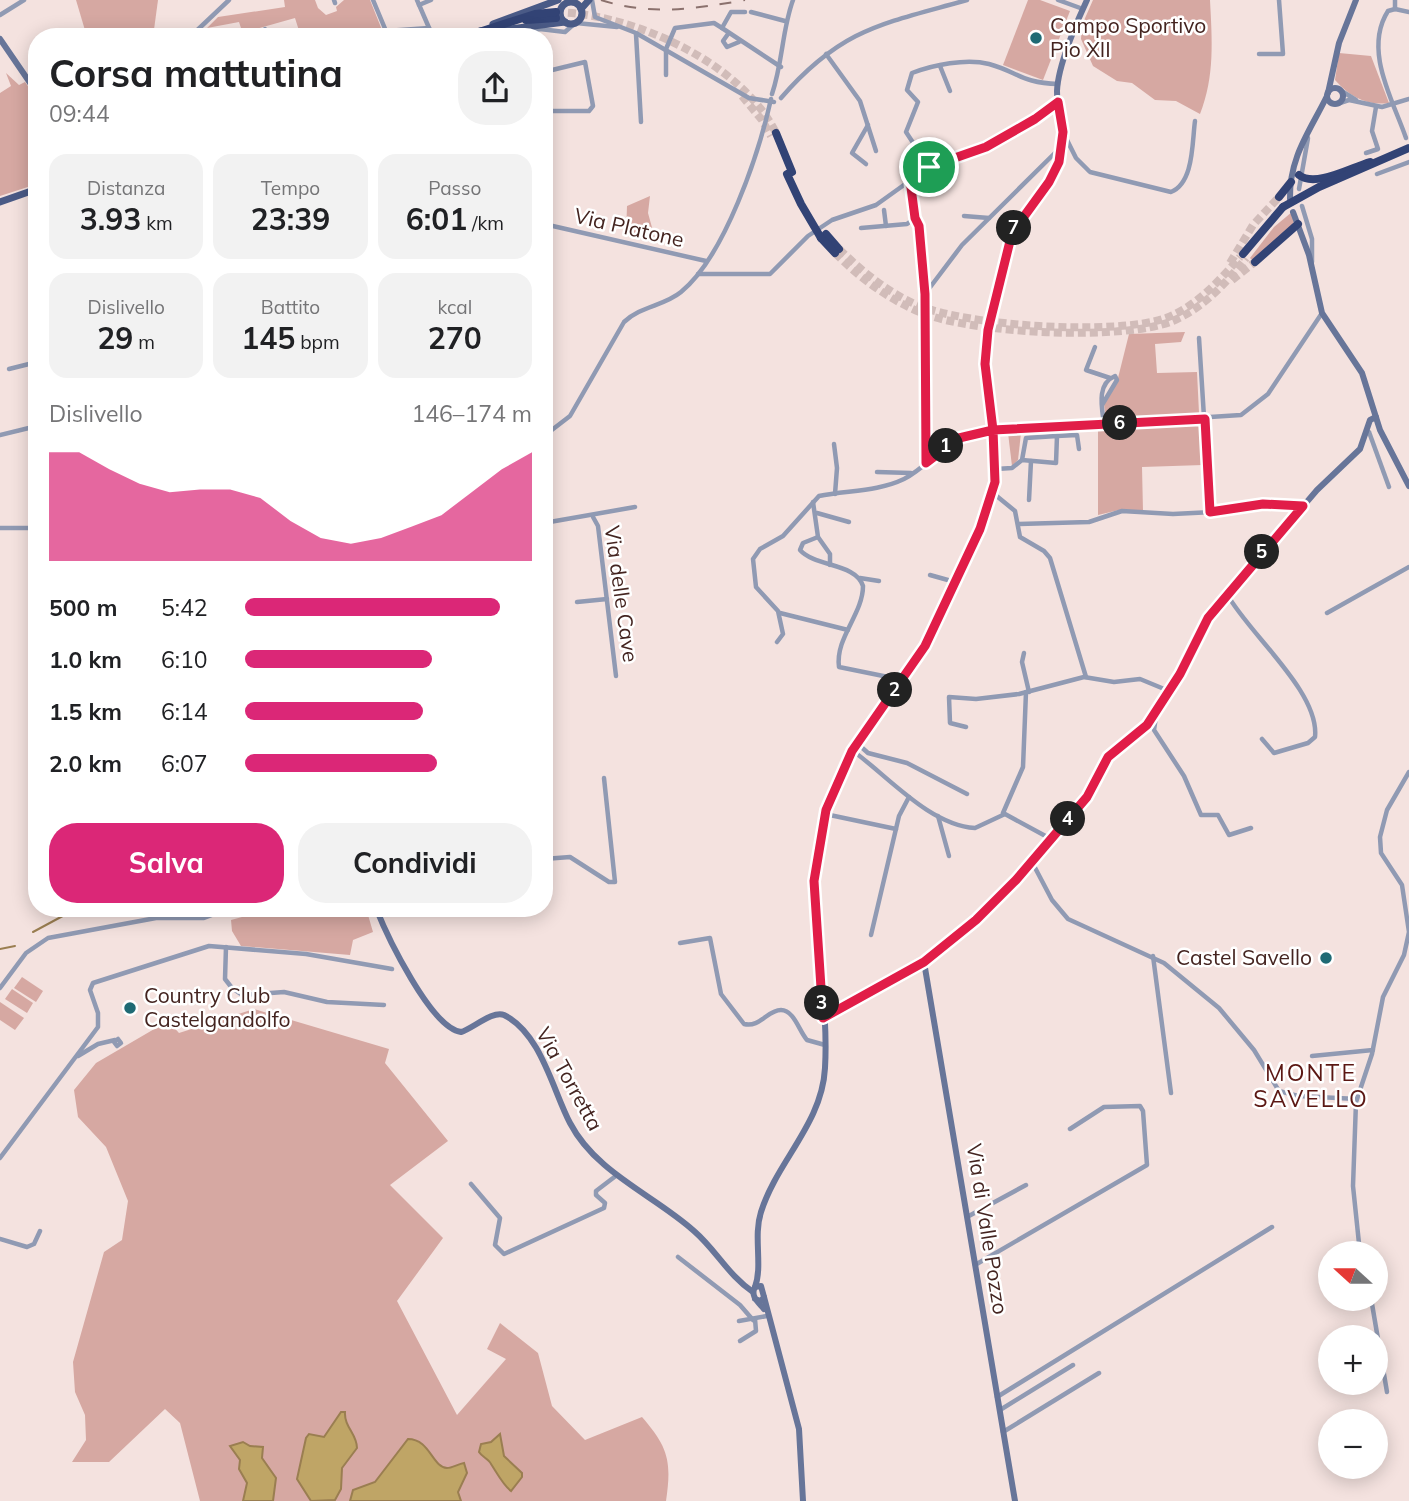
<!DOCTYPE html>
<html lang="it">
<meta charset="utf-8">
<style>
body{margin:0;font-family:Mulish,sans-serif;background:#f2f2f2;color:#202124;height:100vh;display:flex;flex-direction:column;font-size:26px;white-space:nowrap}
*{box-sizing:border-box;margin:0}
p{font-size:23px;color:#757577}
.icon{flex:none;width:38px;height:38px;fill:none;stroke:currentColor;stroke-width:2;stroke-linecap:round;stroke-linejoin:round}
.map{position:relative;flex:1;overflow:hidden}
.details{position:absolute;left:28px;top:28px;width:525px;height:889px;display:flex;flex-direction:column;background:#fff;border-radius:28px;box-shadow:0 4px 18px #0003}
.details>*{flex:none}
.needle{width:46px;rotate:291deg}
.buttons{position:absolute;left:1318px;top:1241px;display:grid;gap:14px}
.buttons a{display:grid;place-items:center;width:70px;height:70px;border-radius:50%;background:#fff;box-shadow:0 4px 18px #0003;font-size:35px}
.pin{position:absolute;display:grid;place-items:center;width:60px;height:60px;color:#fff;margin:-30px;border:4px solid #fff;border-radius:50%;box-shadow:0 2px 7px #0007}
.km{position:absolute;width:35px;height:35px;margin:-18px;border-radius:50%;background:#222;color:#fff;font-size:19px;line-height:35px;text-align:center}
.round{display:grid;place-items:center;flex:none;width:74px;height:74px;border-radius:28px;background:#f2f2f2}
.summary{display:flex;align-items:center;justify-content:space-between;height:119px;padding:0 21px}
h1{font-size:38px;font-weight:700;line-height:52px}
.figures{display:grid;grid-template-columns:repeat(3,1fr);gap:10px;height:119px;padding:7px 21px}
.figures div{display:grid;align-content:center;border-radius:18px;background:#f2f2f2;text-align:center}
.figures b{font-size:30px;font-weight:700}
.figures small{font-size:19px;font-weight:400}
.figures p{font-size:19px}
.chart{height:196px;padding:14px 21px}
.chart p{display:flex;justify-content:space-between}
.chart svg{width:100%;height:126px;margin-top:7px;fill:#db2777;opacity:.7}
.primary-button{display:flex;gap:14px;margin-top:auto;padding:14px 21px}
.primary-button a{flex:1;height:80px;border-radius:28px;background:#db2777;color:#fff;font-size:28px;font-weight:700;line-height:80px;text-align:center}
.primary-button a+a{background:#f2f2f2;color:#202124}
ul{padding:0 21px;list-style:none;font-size:23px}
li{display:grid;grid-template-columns:112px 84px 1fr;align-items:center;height:52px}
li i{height:18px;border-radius:9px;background:#db2777}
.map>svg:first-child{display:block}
.green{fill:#d6a8a2}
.water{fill:#bfa566;stroke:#9a7e51;stroke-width:2}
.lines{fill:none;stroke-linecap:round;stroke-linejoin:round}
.stream{stroke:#9a7e51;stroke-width:2}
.highway-tunnel{stroke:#d1bcb9;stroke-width:8;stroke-dasharray:8 4;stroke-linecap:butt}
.street{stroke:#909ab3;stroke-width:4.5}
.secondary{stroke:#677599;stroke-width:6}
.primary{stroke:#4a5a86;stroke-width:7}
.highway{stroke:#324375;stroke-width:8}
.rail{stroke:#8b716d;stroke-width:2;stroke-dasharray:12 12;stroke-linecap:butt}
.highway-bridge{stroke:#324375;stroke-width:8}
.route-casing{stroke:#fff;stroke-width:14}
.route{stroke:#e11d48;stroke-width:9}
.poi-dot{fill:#1f6a74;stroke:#fff;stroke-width:2.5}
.labels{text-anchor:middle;stroke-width:5;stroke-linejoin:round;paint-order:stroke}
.poi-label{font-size:21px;fill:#442420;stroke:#fff;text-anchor:start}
.street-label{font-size:21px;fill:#442420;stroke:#fff}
.neighbourhood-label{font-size:23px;letter-spacing:2px;fill:#5b1713;stroke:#fff}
</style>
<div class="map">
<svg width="1409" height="1501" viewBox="0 0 1409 1501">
<rect width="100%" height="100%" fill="#f4e2df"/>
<g class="green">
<path d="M76 0H158L153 37H87Z"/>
<path d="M284 0H315L318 8 326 15 337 11 336 7 344 0H370L384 35 420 32 430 37H301L295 18 256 29 258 37H244L239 22 207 28 218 17 285 7Z"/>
<path d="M1028 0H1040L1070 11 1043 80 1003 65Z"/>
<path d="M1093 0H1210C1212 40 1215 76 1200 114L1176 101 1155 100 1132 83 1117 81 1093 66 1081 39 1082 25Z"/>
<path d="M1339 53 1371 56 1389 103C1367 106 1350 97 1335 80Z"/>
<path d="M6 73 19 85 25 82 37 99V184L0 196V93L11 86Z"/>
<path d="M650 196 648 213 656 242 626 235 627 206Z"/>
<path d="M1292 212 1294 221 1291 228 1252 260 1250 258 1274 227Z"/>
<path d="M1185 332 1181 342 1155 344 1157 373 1197 372 1199 413 1106 420 1104 404 1118 378 1129 334Z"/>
<path d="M1202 422 1203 465 1142 467 1143 511 1119 510 1098 515V427Z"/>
<path d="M1008 433H1021L1018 460 1012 466Z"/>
<path d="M253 908H366L373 932 353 940 350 955 241 946 232 931 231 920 242 917Z"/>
<path d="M22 977 43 991 36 1002 14 988Z"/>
<path d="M12 989 33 1003 27 1013 5 999Z"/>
<path d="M0 1002 24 1018 15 1030 0 1020Z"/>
<path d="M254 1009 389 1049 385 1063 448 1141 390 1185 443 1238 397 1301 457 1415 506 1359 487 1349 500 1323 538 1353 552 1406 585 1440 642 1417C668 1447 672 1461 666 1501H200L180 1423 165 1409 109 1462H72L86 1440 85 1415 75 1392 73 1362 104 1252 122 1240 128 1201 106 1147 78 1117 74 1090 96 1063 168 1021 179 1033Z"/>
</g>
<g class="water">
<path d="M341 1412H345C344 1427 357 1434 357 1448L342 1468 341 1489 335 1500 311 1501 297 1479 306 1438 309 1434 324 1437Z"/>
<path d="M500 1434 504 1456 522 1473V1477L511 1491C503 1485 497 1473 491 1464 489 1459 482 1457 479 1452L481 1444 491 1442Z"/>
<path d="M408 1439C430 1439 432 1467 447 1468 452 1468 458 1464 464 1463L467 1473 458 1492 461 1501H350L353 1490 375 1482Z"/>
<path d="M243 1442 250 1446 263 1447 262 1458 276 1478 273 1501H243L247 1483 239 1469 240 1460 230 1446Z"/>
</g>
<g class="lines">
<g class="stream">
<path d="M33 932 72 911 89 912 100 908"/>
<path d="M0 949 15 946"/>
</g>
<g class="highway-tunnel">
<path d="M556 12C633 14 741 62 776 133"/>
<path d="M742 96 762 120 771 136"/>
<path d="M839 249C863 272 887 292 917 305 967 326 1116 336 1166 318 1197 306 1219 281 1240 257"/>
<path d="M835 253C861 279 888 299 922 313 972 333 1126 342 1175 320 1204 307 1226 283 1246 258"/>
<path d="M1230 263 1253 225 1279 197"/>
<path d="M1232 280 1255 262"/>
</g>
<g class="street">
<path d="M334 0 335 3"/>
<path d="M373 0 386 31 429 28"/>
<path d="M417 0 433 37"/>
<path d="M592 0 595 17 636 33 749 98 774 102"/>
<path d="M1058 0 1083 9"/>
<path d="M419 5 431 0"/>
<path d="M1395 9 1388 11C1363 50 1393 100 1406 138"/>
<path d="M1395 9 1409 12"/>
<path d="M1395 9V0"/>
<path d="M745 12H731L722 28 781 67"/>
<path d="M751 12 785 21"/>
<path d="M0 15 24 0"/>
<path d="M576 23 617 27"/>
<path d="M265 29 268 37"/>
<path d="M636 34 641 122"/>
<path d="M728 34 723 41 727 47 739 42"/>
<path d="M190 37 229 0"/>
<path d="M498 37 540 29 565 32 574 24"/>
<path d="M826 54 860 101 876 151"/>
<path d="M1259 54H1283L1279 0"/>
<path d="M940 66 950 91"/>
<path d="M544 72 585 62 593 106 589 111H544"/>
<path d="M666 75V49L675 28 714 23 722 28"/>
<path d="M1340 90 1356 100"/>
<path d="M772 94C783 61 782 30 793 0"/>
<path d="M781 98C842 28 882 24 967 0"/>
<path d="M1340 103 1349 100 1382 107 1409 99"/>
<path d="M1063 132 1076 158 1090 172 1171 192C1194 183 1192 142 1195 121"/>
<path d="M1366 153 1378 149 1372 131 1376 107"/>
<path d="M866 164 852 153 868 125"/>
<path d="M929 167 906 132 918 102 907 90 912 73C933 65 966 58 989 64 1018 72 1022 83 1058 84"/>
<path d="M1377 174 1409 162"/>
<path d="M910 180 915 218 919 226 925 293"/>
<path d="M1299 189 1308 138"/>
<path d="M1302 206 1312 239V262"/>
<path d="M884 210 886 226"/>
<path d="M964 216 989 218"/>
<path d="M544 224 706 261"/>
<path d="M861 228 907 224 915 218"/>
<path d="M698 274H770L808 236 832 220 876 205 929 167 986 147 1035 119 1057 102"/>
<path d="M1199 338 1210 512"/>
<path d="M1095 347 1086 370 1110 378"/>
<path d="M9 369 37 362"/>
<path d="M1102 405 1117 380 1115 376C1096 384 1102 408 1104 424"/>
<path d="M1369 432 1389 487"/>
<path d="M0 435 37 426"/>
<path d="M544 436 570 416 624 322C641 306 664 306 681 292 725 256 759 153 771 99"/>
<path d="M1057 436 1077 435 1079 449"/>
<path d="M834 444 837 468 835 494"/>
<path d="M927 463 925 294 962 245 1062 146"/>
<path d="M996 469 1012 468 1022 460 1056 463 1057 436 1026 438 1022 460"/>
<path d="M877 472 911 473"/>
<path d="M993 493 1015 511 1020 537 1044 551 1050 558 1086 677"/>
<path d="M1029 500 1031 461"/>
<path d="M813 502 818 537 830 554V565"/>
<path d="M817 513 849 522"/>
<path d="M593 517 598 526 616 676"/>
<path d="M544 523 635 507"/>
<path d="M1019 524 1089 522 1122 511 1173 514 1233 511 1263 504 1303 506"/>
<path d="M0 528H37"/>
<path d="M818 537 803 543 800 550C815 567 856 563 863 586 863 614 835 638 839 667L903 680"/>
<path d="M930 575 955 582"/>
<path d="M860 578 879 581"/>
<path d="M1227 594C1248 633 1320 692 1315 737L1308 743 1274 753 1262 739"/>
<path d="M577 602 607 599"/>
<path d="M780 613 848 630"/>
<path d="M1327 613 1409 567"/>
<path d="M777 642 783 634 778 611 756 587 753 559 760 549 783 536 819 496C847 490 877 492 904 479 930 466 946 438 976 432L1241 415 1268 394 1322 313"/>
<path d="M1024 653 1022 662 1029 692"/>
<path d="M1157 710 1154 730 1184 776 1201 815H1218L1229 835 1251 828"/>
<path d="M966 727 950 723 949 697 976 699 1019 694 1084 677 1114 682 1140 679 1169 691"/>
<path d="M858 744 868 753 907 763 967 794"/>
<path d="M853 751C888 776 929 825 975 828L1005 814 1051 839"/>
<path d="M1003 813 1023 767 1026 692"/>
<path d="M825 814 896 829"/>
<path d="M938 816 949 856"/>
<path d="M544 859 570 857 609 882H615L604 778"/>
<path d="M1032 862 1052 900 1068 919 1164 963 1219 1008 1254 1050 1279 1091 1298 1096 1357 1099"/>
<path d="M871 935 899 816 909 797"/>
<path d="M680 943 710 938 721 994 744 1024C760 1028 767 1010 781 1010 794 1010 799 1031 807 1040L825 1045"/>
<path d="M226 947 225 979 232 988 242 995 284 992 327 1002 384 1005"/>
<path d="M1153 956 1171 1093"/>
<path d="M0 988 26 953 48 938 156 918H204L230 908"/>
<path d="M118 1039 121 1043 117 1046 114 1042Z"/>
<path d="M78 1056 98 1044 115 1040"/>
<path d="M1312 1056 1373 1050"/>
<path d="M0 1158 98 1027V1013L90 990 93 983 209 946 306 954 392 969"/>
<path d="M471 1184 500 1218 495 1245 504 1254 604 1208 605 1203 596 1195V1191L617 1175"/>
<path d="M967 1217 1026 1185"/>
<path d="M0 1239 27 1247 34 1244 40 1231"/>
<path d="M1360 1253 1353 1186 1356 1102 1372 1054 1383 997 1404 955 1409 932 1402 885 1381 853 1380 837 1387 810 1409 772"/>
<path d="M678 1257 740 1305 753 1320"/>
<path d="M975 1265 1147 1165 1143 1111 1140 1106 1104 1107 1070 1129"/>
<path d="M1371 1298 1387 1392"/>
<path d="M739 1321 767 1316"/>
<path d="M740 1341 756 1331 755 1319"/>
<path d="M997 1397 1272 1227"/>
<path d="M1000 1410 1073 1365"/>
<path d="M1003 1432 1099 1373"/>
</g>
<g class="secondary">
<path d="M0 39 37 93"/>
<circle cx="1335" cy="96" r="8"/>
<path d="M1328 93 1339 43 1356 0"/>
<path d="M1290 199C1289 157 1310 131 1327 96"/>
<path d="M1293 212 1309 255 1322 313 1362 373 1380 430 1409 486"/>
<path d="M376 908C387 936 431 1028 461 1032 472 1029 493 1010 504 1015 541 1033 553 1091 570 1123 596 1173 654 1195 694 1231 716 1250 729 1276 753 1292"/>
<path d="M924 962 1015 1501"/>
<path d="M823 1018 924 962 976 920 1018 878 1089 795 1108 757 1147 725 1180 674 1212 613 1317 490 1360 449 1370 420 1376 417"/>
<path d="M755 1287C763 1265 753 1237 761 1212 777 1161 822 1124 825 1068 830 981 801 895 826 808 843 752 884 709 916 661 935 633 947 600 961 569 973 544 987 519 993 492 1004 444 981 396 985 348 988 317 1001 248 1018 222 1031 201 1053 185 1060 160 1066 136 1057 115 1057 91 1058 66 1076 23 1087 0"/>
<path d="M764 1297 799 1429 803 1501"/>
<path d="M755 1299 761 1301 764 1297 761 1286 755 1287C750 1296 758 1302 764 1309"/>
</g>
<g class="primary">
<circle cx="571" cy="13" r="11"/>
<path d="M581 9 589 0"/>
<path d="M493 24 558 0"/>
<path d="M487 32 565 22"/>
<path d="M467 37 480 31"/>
<path d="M0 202 37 189"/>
</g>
<g class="highway">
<path d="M526 20 556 18"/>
<path d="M476 33 535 14 556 12"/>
<path d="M776 133 792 172"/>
<path d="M1299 175C1315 188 1352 167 1370 162"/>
<path d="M1279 197 1291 182"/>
<path d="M826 234 839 249"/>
<path d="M821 238 835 253"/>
<path d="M1243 254 1283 207"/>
<path d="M1255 262 1298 224"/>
</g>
<path class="rail" d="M601 0C651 16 694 9 745 0"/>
<g class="highway-bridge">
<path d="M787 174 801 204 821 238"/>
<path d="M1283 207 1319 187 1409 148"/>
</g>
</g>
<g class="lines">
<defs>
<path id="route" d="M929 167 910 180 915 218 919 226 925 294 926 463 959 438 993 430 995 482 980 529 925 646 852 751 826 810 814 881 823 1018 924 962 976 920 1016 880 1087 797 1108 757 1147 725 1180 674 1208 618 1303 506 1263 504 1210 512 1205 419 993 430 985 364 988 330 1012 233 1049 182 1059 162 1063 132 1058 102 1035 119 986 147 929 167"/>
</defs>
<use href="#route" class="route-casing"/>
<use href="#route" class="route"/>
</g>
<g class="poi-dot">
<circle cx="1036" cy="38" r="7"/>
<circle cx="1326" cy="958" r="7"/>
<circle cx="130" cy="1008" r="7"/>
</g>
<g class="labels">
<g class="poi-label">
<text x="1050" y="33">Campo Sportivo<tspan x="1050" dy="24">Pio XII</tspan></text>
<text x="1312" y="965" text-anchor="end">Castel Savello</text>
<text x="144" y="1003">Country Club<tspan x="144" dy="24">Castelgandolfo</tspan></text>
</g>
<g class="street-label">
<text transform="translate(629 228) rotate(13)" y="7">Via Platone</text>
<text transform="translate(621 594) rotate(82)" y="7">Via delle Cave</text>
<text transform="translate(569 1079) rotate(61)" y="7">Via Torretta</text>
<text transform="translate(987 1229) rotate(81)" y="7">Via di Valle Pozzo</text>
</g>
<g class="neighbourhood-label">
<text x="1311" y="1081">MONTE<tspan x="1311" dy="26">SAVELLO</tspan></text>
</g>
</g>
</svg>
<div class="buttons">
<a><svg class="needle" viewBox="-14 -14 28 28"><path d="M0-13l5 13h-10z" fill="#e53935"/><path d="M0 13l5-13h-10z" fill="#757577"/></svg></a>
<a>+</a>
<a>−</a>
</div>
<div class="pin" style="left:929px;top:167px;background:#1e9e55"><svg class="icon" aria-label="arrive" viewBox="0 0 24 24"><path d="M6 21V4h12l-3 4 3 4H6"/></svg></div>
<b class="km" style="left:946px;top:446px">1</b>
<b class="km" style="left:895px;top:690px">2</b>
<b class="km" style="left:822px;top:1003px">3</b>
<b class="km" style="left:1068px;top:819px">4</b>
<b class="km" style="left:1262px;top:552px">5</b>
<b class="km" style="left:1120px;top:423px">6</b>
<b class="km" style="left:1014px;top:228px">7</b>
<section class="details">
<div class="summary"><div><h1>Corsa mattutina</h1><p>09:44</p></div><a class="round"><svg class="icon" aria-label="share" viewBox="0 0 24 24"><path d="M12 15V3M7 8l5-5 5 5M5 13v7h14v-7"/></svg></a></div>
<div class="figures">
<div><p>Distanza</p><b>3.93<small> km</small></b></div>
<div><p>Tempo</p><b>23:39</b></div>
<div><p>Passo</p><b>6:01<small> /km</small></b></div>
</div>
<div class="figures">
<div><p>Dislivello</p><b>29<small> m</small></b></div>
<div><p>Battito</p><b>145<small> bpm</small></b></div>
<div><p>kcal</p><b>270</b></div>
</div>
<div class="chart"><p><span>Dislivello</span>146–174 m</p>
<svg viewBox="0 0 160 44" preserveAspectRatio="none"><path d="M0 44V6L10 6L20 12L30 17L40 20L50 19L60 19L70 22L80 30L90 36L100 38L110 36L120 32L130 28L140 20L150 12L160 6V44z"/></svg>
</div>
<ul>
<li><b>500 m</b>5:42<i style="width:89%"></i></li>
<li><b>1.0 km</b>6:10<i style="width:65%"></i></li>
<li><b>1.5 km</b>6:14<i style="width:62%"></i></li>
<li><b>2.0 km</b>6:07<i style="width:67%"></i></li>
</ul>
<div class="primary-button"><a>Salva</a><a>Condividi</a></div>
</section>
</div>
